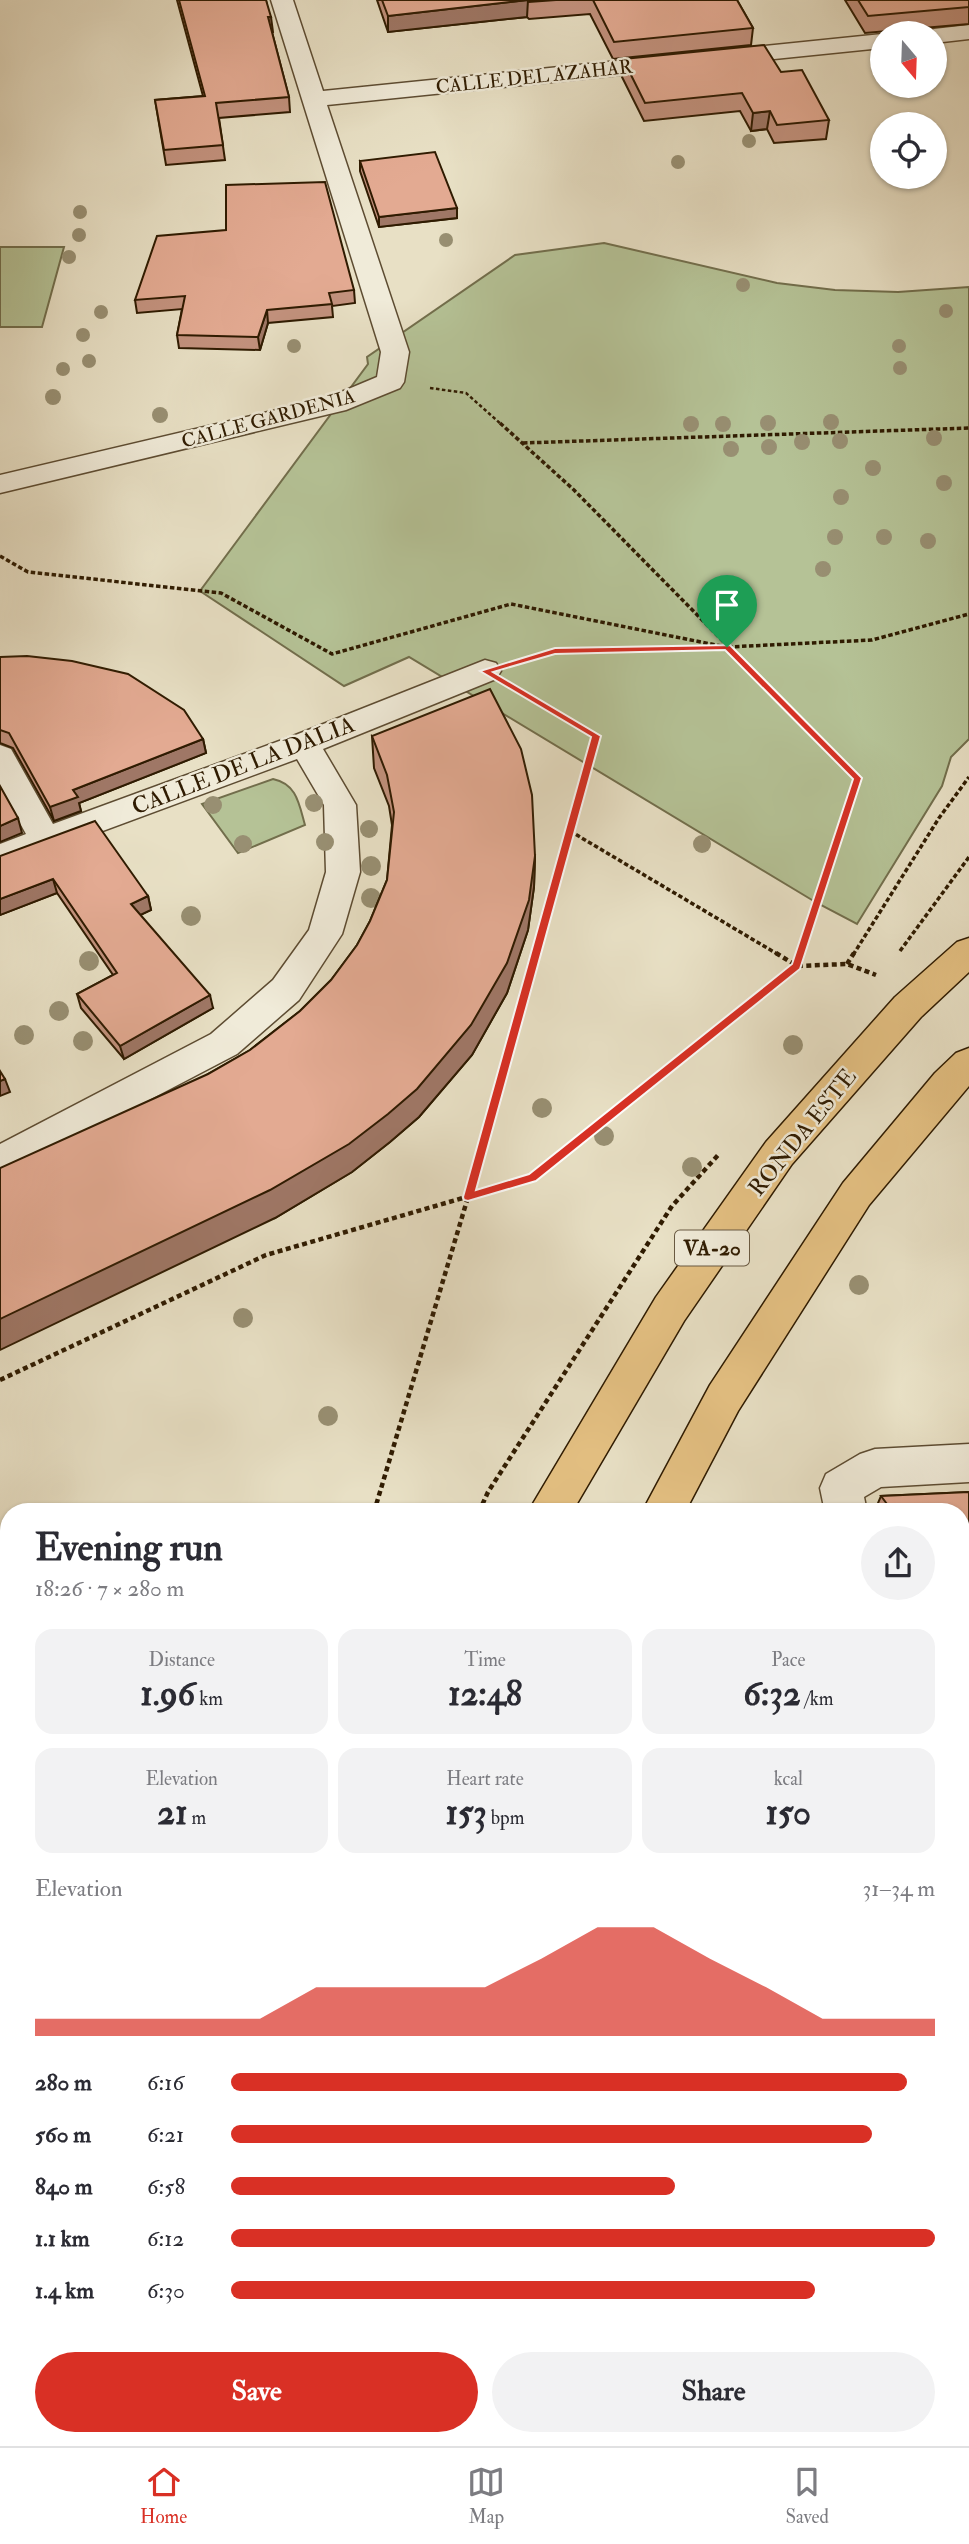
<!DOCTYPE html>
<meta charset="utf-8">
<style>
body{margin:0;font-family:"IM FELL Double Pica",serif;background:#f2f2f3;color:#2b2b33;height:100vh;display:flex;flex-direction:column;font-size:26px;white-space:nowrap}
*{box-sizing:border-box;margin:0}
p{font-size:23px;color:#7c7c81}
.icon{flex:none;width:38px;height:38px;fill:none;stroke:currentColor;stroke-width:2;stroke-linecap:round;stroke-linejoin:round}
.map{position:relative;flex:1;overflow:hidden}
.side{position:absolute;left:0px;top:1503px;width:970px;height:943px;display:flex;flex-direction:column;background:#fff;border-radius:28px 28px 0 0;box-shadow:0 2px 5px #0004}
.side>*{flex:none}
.needle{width:46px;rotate:161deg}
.fabs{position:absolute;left:870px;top:21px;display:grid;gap:14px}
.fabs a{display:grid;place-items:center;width:77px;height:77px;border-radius:50%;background:#fff;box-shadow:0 2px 5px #0004;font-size:35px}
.pin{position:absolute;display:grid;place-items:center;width:60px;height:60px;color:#fff;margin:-72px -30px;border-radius:50% 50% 50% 0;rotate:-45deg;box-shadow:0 0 7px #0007}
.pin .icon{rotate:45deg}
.round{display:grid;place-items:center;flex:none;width:74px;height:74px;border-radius:37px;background:#f2f2f3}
.summary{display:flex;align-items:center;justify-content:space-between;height:119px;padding:0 35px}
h1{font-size:38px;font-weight:800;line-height:52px}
.metrics{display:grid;grid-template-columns:repeat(3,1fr);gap:10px;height:119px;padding:7px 35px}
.metrics div{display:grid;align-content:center;border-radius:18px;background:#f2f2f3;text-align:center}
.metrics b{font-size:35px;font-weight:800}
.metrics small{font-size:19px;font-weight:400}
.metrics p{font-size:19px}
.chart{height:196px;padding:14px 35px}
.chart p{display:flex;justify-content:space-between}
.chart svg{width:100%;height:126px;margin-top:7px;fill:#d93025;opacity:.7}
.action{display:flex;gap:14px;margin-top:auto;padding:14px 35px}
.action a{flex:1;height:80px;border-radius:42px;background:#d93025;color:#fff;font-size:28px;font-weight:800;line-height:80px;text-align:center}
.action a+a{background:#f2f2f3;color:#2b2b33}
ul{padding:0 35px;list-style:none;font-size:23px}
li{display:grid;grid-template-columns:112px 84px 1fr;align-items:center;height:52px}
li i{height:18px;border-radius:9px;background:#d93025}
.tab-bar{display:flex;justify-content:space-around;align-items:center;height:98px;border-top:2px solid #e1e1e2;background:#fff;font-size:19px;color:#7c7c81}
.tab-bar a{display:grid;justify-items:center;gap:4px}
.tab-bar .selected{color:#d93025}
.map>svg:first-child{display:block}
.green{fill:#b5c296;stroke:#726e4c;stroke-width:2}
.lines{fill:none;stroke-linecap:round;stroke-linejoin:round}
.minor-casing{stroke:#5d4c32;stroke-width:3}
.highway-casing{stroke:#2f1b01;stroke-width:3}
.path-far3{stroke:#2f1b01;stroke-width:2.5;stroke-dasharray:3.5 2.5;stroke-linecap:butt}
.path-far2{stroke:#2f1b01;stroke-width:3.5;stroke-dasharray:4.5 2.5;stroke-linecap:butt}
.path-far1{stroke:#2f1b01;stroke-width:4.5;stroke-dasharray:5 3.5;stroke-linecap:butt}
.path{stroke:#2f1b01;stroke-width:5;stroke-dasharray:7 4.5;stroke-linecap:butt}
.minor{fill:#f0ebd9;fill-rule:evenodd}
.highway{fill:#e4c082;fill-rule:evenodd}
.tree{fill:#988f72}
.wall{fill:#c3927e;stroke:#2f1b01;stroke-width:2}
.shaded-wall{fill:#9f7766;stroke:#2f1b01;stroke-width:2}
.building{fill:#e3aa92;stroke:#2f1b01;stroke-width:2}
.route{fill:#d93025;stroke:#fff;stroke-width:2;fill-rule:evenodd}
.labels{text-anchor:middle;stroke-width:5;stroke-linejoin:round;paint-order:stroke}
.far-street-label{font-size:19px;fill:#2f1b01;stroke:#f0ebd9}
.shield{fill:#f0ebd9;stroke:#695942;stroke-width:2}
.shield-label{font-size:21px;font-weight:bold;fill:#2f1b01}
.street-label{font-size:23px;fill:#2f1b01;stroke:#f0ebd9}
</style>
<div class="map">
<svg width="969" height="2446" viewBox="0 0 969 2446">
<rect width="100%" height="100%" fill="#e8e0c5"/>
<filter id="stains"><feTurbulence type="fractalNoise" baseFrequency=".00286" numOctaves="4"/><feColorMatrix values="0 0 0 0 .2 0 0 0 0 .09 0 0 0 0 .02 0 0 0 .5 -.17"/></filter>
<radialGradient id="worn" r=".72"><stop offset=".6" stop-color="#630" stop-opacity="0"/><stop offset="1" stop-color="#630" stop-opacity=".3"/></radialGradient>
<g class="green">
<path d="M604 243 777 283 835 290 898 292 969 287V739L951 757 942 786 857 924 817 903 409 657 344 686 200 591 368 364 367 357 515 255Z"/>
<path d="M0 247H64L42 327H0Z"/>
<path d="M273 779C297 784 299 804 305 825L238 853 202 804Z"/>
</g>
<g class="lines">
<defs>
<g id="minor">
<path d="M271 0H293L323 91 882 34V48L327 105 409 352 404 382 400 388 346 410 0 493V475L327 398 377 377 381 352Z"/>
<path d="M969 25V39L934 43V33H924L934 29Z"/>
<path d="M485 660 496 663 501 671 496 679 323 749 356 805 360 872 342 934 299 1000 237 1054 0 1178V1144L211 1034 273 980 309 930 326 872 324 805 297 759 0 869V844L26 834 0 787V745L11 749 53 824 293 736Z"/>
<path d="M969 1444V1482L881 1487 864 1497 867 1512H825L820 1488 826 1474 860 1454 875 1449Z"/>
<path d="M961 1661 969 1664V1717L961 1714Z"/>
</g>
<g id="highway">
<path d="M969 938V972L921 1017 792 1164 684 1321 572 1512H528L656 1297 766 1142 895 997 957 942Z"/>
<path d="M969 1048V1086L869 1205 738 1411 685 1512H642L710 1385 843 1183 935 1073 956 1053Z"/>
<path d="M209 2438H263L261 2446H207Z"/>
<path d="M346 2438H400L398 2446H344Z"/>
</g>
</defs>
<use href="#minor" class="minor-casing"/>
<use href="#highway" class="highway-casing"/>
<path class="path-far3" d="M430 388 466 393 502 425"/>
<g class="path-far2">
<path d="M500 423 574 490 858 778 800 955"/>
<path d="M523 443 969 428"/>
<path d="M0 556 28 572 221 593 332 654 511 604 726 647"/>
<path d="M728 647 872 640 969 614"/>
<path d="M523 660 555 651 716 647"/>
<path d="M522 693 596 736 535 955"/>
<path d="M570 831 779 955"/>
<path d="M900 951 969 857"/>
<path d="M853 955 939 818 969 777"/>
</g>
<g class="path-far1">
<path d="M776 953 797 966 847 964 876 975"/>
<path d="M847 964 854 953"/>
<path d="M0 1380 266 1255 532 1178 797 966 801 953"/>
<path d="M374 1512 468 1197 536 953"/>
<path d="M479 1512 488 1492 672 1206 720 1153"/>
<path d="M0 1590 9 1606"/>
</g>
<g class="path">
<path d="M0 1770 9 1756"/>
<path d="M144 2446 147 2438"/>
</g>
<use href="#minor" class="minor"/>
<use href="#highway" class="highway"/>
</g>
<g class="tree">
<circle cx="749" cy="141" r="7"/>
<circle cx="678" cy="162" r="7"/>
<circle cx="80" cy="212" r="7"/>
<circle cx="79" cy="235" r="7"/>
<circle cx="446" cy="240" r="7"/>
<circle cx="69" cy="257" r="7"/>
<circle cx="743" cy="285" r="7"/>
<circle cx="946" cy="311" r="7"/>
<circle cx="101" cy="312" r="7"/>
<circle cx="83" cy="335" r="7"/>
<circle cx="294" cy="346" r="7"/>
<circle cx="899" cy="346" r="7"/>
<circle cx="89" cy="361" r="7"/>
<circle cx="900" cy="368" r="7"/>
<circle cx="63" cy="369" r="7"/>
<circle cx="53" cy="397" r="8"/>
<circle cx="160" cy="415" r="8"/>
<circle cx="831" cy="422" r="8"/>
<circle cx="768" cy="423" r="8"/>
<circle cx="691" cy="424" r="8"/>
<circle cx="723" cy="424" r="8"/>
<circle cx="934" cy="438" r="8"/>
<circle cx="840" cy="441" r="8"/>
<circle cx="802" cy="442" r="8"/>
<circle cx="769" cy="447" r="8"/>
<circle cx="731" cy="449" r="8"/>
<circle cx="873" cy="468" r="8"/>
<circle cx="944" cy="483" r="8"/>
<circle cx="841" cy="497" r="8"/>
<circle cx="835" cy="537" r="8"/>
<circle cx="884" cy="537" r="8"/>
<circle cx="928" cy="541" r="8"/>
<circle cx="823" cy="569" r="8"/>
<circle cx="314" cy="803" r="9"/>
<circle cx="213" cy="805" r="9"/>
<circle cx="369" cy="829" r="9"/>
<circle cx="325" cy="842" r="9"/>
<circle cx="243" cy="844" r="9"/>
<circle cx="702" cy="844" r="9"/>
<circle cx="371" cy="866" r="10"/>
<circle cx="371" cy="898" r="10"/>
<circle cx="191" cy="916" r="10"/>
<circle cx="89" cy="961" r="10"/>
<circle cx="59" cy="1011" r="10"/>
<circle cx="24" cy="1035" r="10"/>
<circle cx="83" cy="1041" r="10"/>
<circle cx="793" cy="1045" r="10"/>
<circle cx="542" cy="1108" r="10"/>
<circle cx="604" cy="1136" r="10"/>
<circle cx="692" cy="1167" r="10"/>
<circle cx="859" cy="1285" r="10"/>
<circle cx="243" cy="1318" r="10"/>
<circle cx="328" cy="1416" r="10"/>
</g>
<g class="wall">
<path d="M177 0H266L272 32 289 97 290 112 219 118 225 160 166 165 155 100 203 96Z"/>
<path d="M377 0H737L753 28 751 45 613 59 590 14 529 19 527 17 388 32Z"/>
<path d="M845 0H969V24L865 33Z"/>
<path d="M623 59 781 72 829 120 826 139 774 143 767 129 751 131 740 111 644 121 622 77Z"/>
<path d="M360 161 457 208V218L379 227 360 171Z"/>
<path d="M226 230 354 290 355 303 332 306 333 317 268 323 260 350 179 348 177 335 182 309 137 313 135 300Z"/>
<path d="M0 657 203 739 206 753 79 803 81 811 54 821 13 748 0 743Z"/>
<path d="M372 736 535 856 534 887 528 930 507 993 472 1055 419 1117 390 1142 352 1172 275 1218 208 1074 250 1050 300 1011 331 980 357 945 370 921 387 880 392 825 389 806 374 768Z"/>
<path d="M0 856 148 896 151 910 140 915 213 1008 124 1059 81 1008 77 994 113 975 57 893 0 915Z"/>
<path d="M969 1492V1626L961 1615V1512H885L878 1503 881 1496Z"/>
<path d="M961 2186 969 2187V2299L961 2286Z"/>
</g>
<g class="shaded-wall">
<path d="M528 0 527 17 388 32V16Z"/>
<path d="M268 17H271L273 32 270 33Z"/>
<path d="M770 111 767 129 751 131 753 113Z"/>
<path d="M457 208V218L379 227V217Z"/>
<path d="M267 310 268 323 260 350 258 337Z"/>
<path d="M203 739 206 753 79 803 81 811 54 821 50 807 73 790Z"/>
<path d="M18 818 22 833 0 842V826Z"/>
<path d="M535 856 534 887 528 930 507 993 472 1055 419 1117 390 1142 352 1172 275 1218 0 1350V1319Z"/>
<path d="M53 879 57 893 0 915V899Z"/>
<path d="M148 896 151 910 134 918 131 904Z"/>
<path d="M210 995 213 1008 124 1059 120 1046Z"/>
<path d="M5 1079 10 1092 0 1096V1081Z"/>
</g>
<g class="building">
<path d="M179 0H266L271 17H268L289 97 216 103 223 145 164 150 155 100 205 96Z"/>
<path d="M382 0H527L388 16Z"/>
<path d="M528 0H556L529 2Z"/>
<path d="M593 0H737L753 28 614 42Z"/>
<path d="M858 0H969V7L868 16Z"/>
<path d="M764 45 781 72 802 70 829 120 777 125 770 111 753 113 742 93 645 103 623 59Z"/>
<path d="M435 152 457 208 379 217 360 161Z"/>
<path d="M325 182 354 290 329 293 332 304 267 310 258 337 177 335 185 296 135 300 157 236 226 230V185Z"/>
<path d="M27 656 72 661 128 674 184 710 203 739 73 790 78 797 50 807 9 733 0 730V657Z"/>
<path d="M490 689 521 749 532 795 535 856 529 900 507 963 471 1025 417 1089 388 1114 349 1144 270 1190 0 1319V1168L208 1074 250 1050 300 1011 331 980 357 945 370 921 387 880 394 812 387 775 372 736Z"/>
<path d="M0 786 18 818 0 826Z"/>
<path d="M95 821 148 896 131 904 210 995 120 1046 77 994 117 973 53 879 0 899V856Z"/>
<path d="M0 1071 5 1079 0 1081Z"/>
<path d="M969 1492V1614L961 1603V1512H893L881 1496Z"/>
<path d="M969 1900V2001L961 2004V1903Z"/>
<path d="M961 2186 969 2187V2288L961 2274Z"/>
</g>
<path class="route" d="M730 645 862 778 800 969 536 1181 468 1201 464 1200 463 1197 591 737 480 671 555 648ZM725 650 853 779 792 964 529 1174 476 1190 601 736 493 672 555 654Z"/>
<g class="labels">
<g class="far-street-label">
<text transform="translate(534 76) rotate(-6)" y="7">CALLE DEL AZAHAR</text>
<text transform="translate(268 418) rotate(-15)" y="7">CALLE GARDENIA</text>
</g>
<rect class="shield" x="675" y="1230.5" width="74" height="35" rx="5"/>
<g class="shield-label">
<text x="712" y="1255">VA-20</text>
</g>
<g class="street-label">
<text transform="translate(243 765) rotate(-21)" y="8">CALLE DE LA DALIA</text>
<text transform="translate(802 1132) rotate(-51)" y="8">RONDA ESTE</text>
</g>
</g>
<rect width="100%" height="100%" filter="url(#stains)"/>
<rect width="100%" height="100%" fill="url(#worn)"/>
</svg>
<div class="fabs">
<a><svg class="needle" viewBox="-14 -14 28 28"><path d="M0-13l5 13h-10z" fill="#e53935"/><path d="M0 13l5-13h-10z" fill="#7c7c81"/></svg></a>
<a><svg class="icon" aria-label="locate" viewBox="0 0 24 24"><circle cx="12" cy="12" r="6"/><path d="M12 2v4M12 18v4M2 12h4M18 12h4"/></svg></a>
</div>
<div class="pin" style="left:727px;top:647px;background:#1e9e55"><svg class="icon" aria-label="arrive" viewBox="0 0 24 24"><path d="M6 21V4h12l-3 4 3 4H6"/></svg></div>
<section class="side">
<div class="summary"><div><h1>Evening run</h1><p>18:26 · 7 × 280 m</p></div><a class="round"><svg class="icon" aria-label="share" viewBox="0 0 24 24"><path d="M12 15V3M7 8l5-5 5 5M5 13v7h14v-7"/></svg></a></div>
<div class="metrics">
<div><p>Distance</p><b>1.96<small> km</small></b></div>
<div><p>Time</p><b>12:48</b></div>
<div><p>Pace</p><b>6:32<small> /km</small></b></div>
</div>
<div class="metrics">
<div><p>Elevation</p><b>21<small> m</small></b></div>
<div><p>Heart rate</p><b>153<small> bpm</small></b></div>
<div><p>kcal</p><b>150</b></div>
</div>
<div class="chart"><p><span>Elevation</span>31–34 m</p>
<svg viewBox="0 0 160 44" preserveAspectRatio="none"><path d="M0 44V38L10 38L20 38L30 38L40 38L50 27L60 27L70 27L80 27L90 17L100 6L110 6L120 17L130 27L140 38L150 38L160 38V44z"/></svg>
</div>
<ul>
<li><b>280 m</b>6:16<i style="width:96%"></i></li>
<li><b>560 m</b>6:21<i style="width:91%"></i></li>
<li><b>840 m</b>6:58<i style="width:63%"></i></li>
<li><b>1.1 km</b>6:12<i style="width:100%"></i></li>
<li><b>1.4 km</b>6:30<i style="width:83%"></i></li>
</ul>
<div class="action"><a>Save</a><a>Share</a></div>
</section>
</div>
<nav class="tab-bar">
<a class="selected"><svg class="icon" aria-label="home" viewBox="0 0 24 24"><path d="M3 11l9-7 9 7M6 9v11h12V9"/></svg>Home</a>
<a><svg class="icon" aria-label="map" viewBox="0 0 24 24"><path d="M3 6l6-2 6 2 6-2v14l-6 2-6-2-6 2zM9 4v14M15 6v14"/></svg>Map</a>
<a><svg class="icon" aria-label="saved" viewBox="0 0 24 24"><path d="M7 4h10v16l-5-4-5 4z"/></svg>Saved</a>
</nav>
